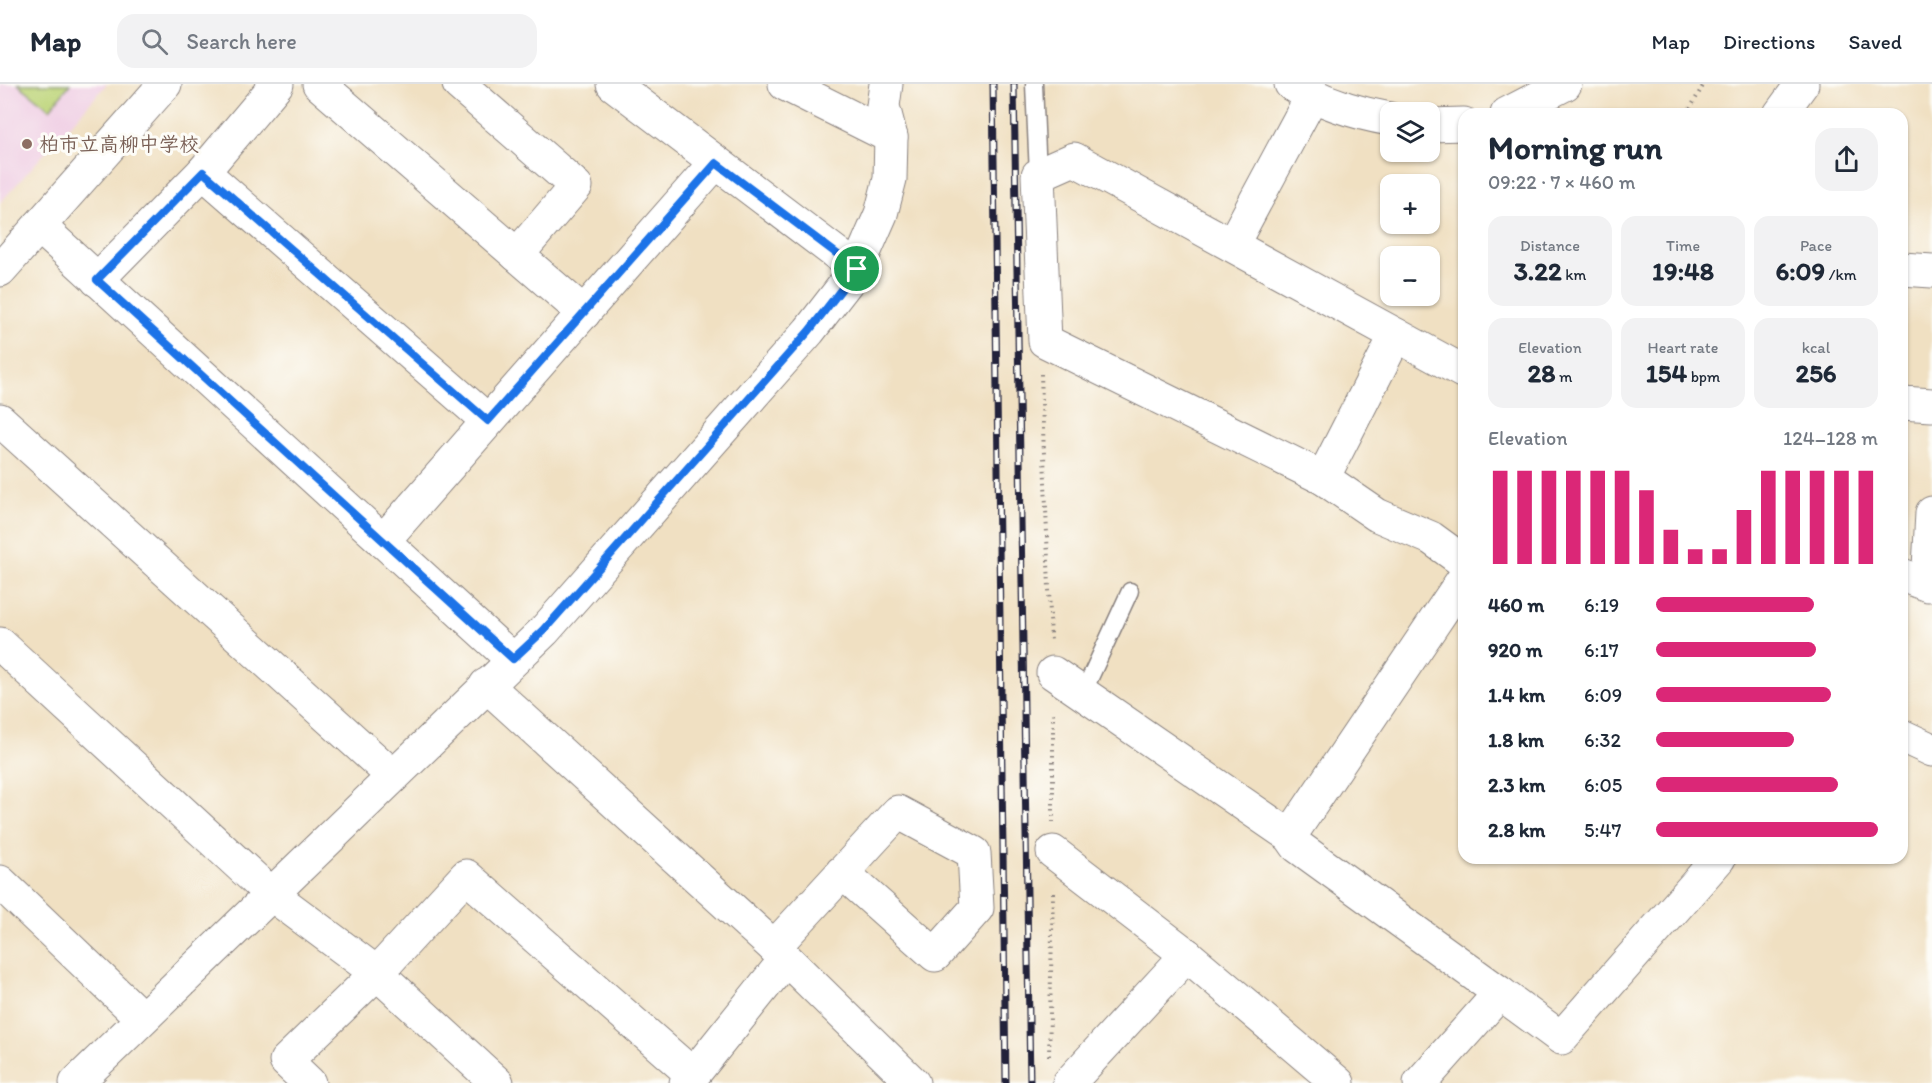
<!DOCTYPE html>
<meta charset="utf-8">
<style>
body{margin:0;font-family:Itim,"Klee One",sans-serif;background:#f2f2f3;color:#1f2937;height:100vh;display:flex;flex-direction:column;font-size:22px;white-space:nowrap}
*{box-sizing:border-box;margin:0}
p{font-size:20px;color:#747a83}
.icon{flex:none;width:33px;height:33px;fill:none;stroke:currentColor;stroke-width:2;stroke-linecap:round;stroke-linejoin:round}
.map{position:relative;flex:1;overflow:hidden}
.sheet{position:absolute;left:1458px;top:24px;width:450px;height:756px;display:flex;flex-direction:column;background:#fff;border-radius:18px;box-shadow:0 2px 4px #0004}
.sheet>*{flex:none}
.buttons{position:absolute;left:1380px;top:18px;display:grid;gap:12px}
.buttons a{display:grid;place-items:center;width:60px;height:60px;border-radius:12px;background:#fff;box-shadow:0 2px 4px #0004;font-size:30px}
.pin{position:absolute;display:grid;place-items:center;width:51px;height:51px;color:#fff;margin:-26px;border:3px solid #fff;border-radius:50%;box-shadow:0 2px 6px #0007}
.round{display:grid;place-items:center;flex:none;width:63px;height:63px;border-radius:18px;background:#f2f2f3}
.overview{display:flex;align-items:center;justify-content:space-between;height:102px;padding:0 30px}
h1{font-size:33px;font-weight:700;line-height:45px}
.metrics{display:grid;grid-template-columns:repeat(3,1fr);gap:9px;height:102px;padding:6px 30px}
.metrics div{display:grid;align-content:center;border-radius:15px;background:#f2f2f3;text-align:center}
.metrics b{font-size:26px;font-weight:700}
.metrics small{font-size:16px;font-weight:400}
.metrics p{font-size:16px}
.chart{height:168px;padding:12px 30px}
.chart p{display:flex;justify-content:space-between}
.chart svg{width:100%;height:108px;margin-top:6px;stroke:#db2777;stroke-width:6}
ul{padding:0 30px;list-style:none;font-size:20px}
li{display:grid;grid-template-columns:96px 72px 1fr;align-items:center;height:45px}
li i{height:15px;border-radius:8px;background:#db2777}
header{display:flex;align-items:center;gap:36px;box-sizing:border-box;height:84px;padding:0 30px;background:#fff;border-bottom:2px solid #e0e1e3}
header strong{font-size:28px}
nav{display:flex;gap:33px;margin-inline-start:auto;font-size:21px}
.search{width:420px;height:54px;background:#f2f2f3;display:flex;align-items:center;gap:15px;box-sizing:border-box;padding:0 21px;border-radius:18px;color:#747a83;font-size:22px}
.map>svg:first-child{display:block}
.built{fill:#f0d0e5}
.green{fill:#bed57a;stroke:#707c5a;stroke-width:1.5}
.lines{fill:none;stroke-linecap:round;stroke-linejoin:round}
.service-casing{stroke:#89817e;stroke-width:19}
.minor-casing{stroke:#89817e;stroke-width:35}
.path{stroke:#89817e;stroke-width:4;stroke-dasharray:1.5 4.5;stroke-linecap:butt}
.service{stroke:#fff;stroke-width:16}
.minor{stroke:#fff;stroke-width:33}
.rail-casing{stroke:#22223b;stroke-width:7}
.rail{stroke:#fdfcf7;stroke-width:4.5;stroke-dasharray:14;stroke-linecap:butt}
.route-casing{stroke:#fff;stroke-width:12}
.route{stroke:#1a73e8;stroke-width:8}
.education-dot{fill:#8d6e63;stroke:#fdfcf7;stroke-width:2}
.labels{text-anchor:middle;stroke-width:6;stroke-linejoin:round;paint-order:stroke}
.education-label{font-size:20px;font-weight:bold;fill:#785e54;stroke:#fdfcf7;text-anchor:start}
</style>
<header>
<strong>Map</strong>
<div class="search"><svg class="icon" aria-label="search" viewBox="0 0 24 24"><circle cx="10" cy="10" r="6"/><path d="M15 15l6 6"/></svg>Search here</div>
<nav><a>Map</a><a>Directions</a><a>Saved</a></nav>
</header>
<div class="map">
<svg width="1932" height="999" viewBox="0 0 1932 999">
<rect width="100%" height="100%" fill="#fdfcf7"/>
<filter id="ink" filterUnits="userSpaceOnUse"><feTurbulence type="fractalNoise" baseFrequency=".0167" numOctaves="2"/><feDisplacementMap in="SourceGraphic" scale="12" xChannelSelector="R" yChannelSelector="G"/><feConvolveMatrix kernelMatrix="1 2 1 2 8 2 1 2 1" color-interpolation-filters="sRGB"/></filter>
<filter id="wash" filterUnits="userSpaceOnUse"><feTurbulence type="fractalNoise" baseFrequency=".008" numOctaves="4" result="noise"/><feDisplacementMap in="SourceGraphic" scale="24" xChannelSelector="R" yChannelSelector="G"/><feGaussianBlur stdDeviation="1.35" result="paint"/><feColorMatrix in="noise" values="0 0 0 0 0 0 0 0 0 0 0 0 0 0 0 0 0 1.4 0 .05"/><feComposite in="paint" operator="in"/></filter>
<g filter="url(#wash)">
<rect width="100%" height="100%" fill="#f0e0c2"/>
<path class="built" d="M0 0H107L0 119Z"/>
<path class="green" d="M18 0H70L50 25Z"/>
</g>
<g filter="url(#ink)">
<g class="lines">
<defs>
<g id="service">
<path d="M1034 0 1038 91"/>
<path d="M1083 609 1130 507"/>
</g>
<g id="minor">
<path d="M319 0 517 171"/>
<path d="M459 0 576 102 517 171 584 229"/>
<path d="M613 0 857 185"/>
<path d="M785 0 891 53"/>
<path d="M1291 0C1322 18 1355 29 1390 35"/>
<path d="M1507 30 1565 0"/>
<path d="M1780 30 1802 0"/>
<path d="M1430 41 1464 40"/>
<path d="M203 88 488 337"/>
<path d="M39 142 512 575"/>
<path d="M1232 161 1312 12"/>
<path d="M1902 185 1932 187"/>
<path d="M0 186 165 0"/>
<path d="M97 196 203 88 277 0"/>
<path d="M1464 288 1074 75 1038 91 1045 257 1323 394 1377 431 1431 454 1464 478"/>
<path d="M1902 319 1932 321"/>
<path d="M0 336 393 692"/>
<path d="M1323 394 1396 251"/>
<path d="M383 457 715 79"/>
<path d="M1902 491 1928 501 1932 429"/>
<path d="M0 560 271 810 377 889 497 999"/>
<path d="M1053 589 1290 752 1297 762 1500 909"/>
<path d="M486 601 774 863 913 999"/>
<path d="M1902 652 1932 666"/>
<path d="M1290 752 1464 494"/>
<path d="M1053 768 1187 871 1338 999"/>
<path d="M0 798 142 934"/>
<path d="M774 863 898 728 974 769 977 824 935 871 842 788"/>
<path d="M693 991 786 875"/>
<path d="M76 999 544 547 809 247 857 185 881 130 890 95 891 53 883 22 886 0"/>
<path d="M309 999 286 977 377 889 466 792 693 991 686 999"/>
<path d="M1069 999 1187 871"/>
<path d="M1420 999 1500 909 1561 954 1719 774"/>
</g>
</defs>
<use href="#service" class="service-casing"/>
<use href="#minor" class="minor-casing"/>
<g class="path">
<path d="M1687 30 1704 0"/>
<path d="M1041 290 1051 558"/>
<path d="M1053 629V738"/>
<path d="M1049 972 1053 809"/>
</g>
<use href="#service" class="service"/>
<use href="#minor" class="minor"/>
<defs>
<g id="rail">
<path d="M993 0 1006 999"/>
<path d="M1014 0 1030 999"/>
</g>
</defs>
<use href="#rail" class="rail-casing"/>
<use href="#rail" class="rail"/>
</g>
</g>
<g class="lines" filter="url(#ink)">
<defs>
<path id="route" d="M716 79 857 185 809 247 544 546 513 575 97 196 203 88 488 337Z"/>
</defs>
<use href="#route" class="route-casing"/>
<use href="#route" class="route"/>
</g>
<circle class="education-dot" cx="27" cy="60" r="6"/>
<g class="labels">
<g class="education-label">
<text x="39" y="67">柏市立高柳中学校</text>
</g>
</g>
</svg>
<div class="buttons">
<a><svg class="icon" aria-label="layers" viewBox="0 0 24 24"><path d="M12 4l9 5-9 5-9-5zM3 14l9 5 9-5"/></svg></a>
<a>+</a>
<a>−</a>
</div>
<div class="pin" style="left:857px;top:185px;background:#1e9e55"><svg class="icon" aria-label="arrive" viewBox="0 0 24 24"><path d="M6 21V4h12l-3 4 3 4H6"/></svg></div>
<section class="sheet">
<div class="overview"><div><h1>Morning run</h1><p>09:22 · 7 × 460 m</p></div><a class="round"><svg class="icon" aria-label="share" viewBox="0 0 24 24"><path d="M12 15V3M7 8l5-5 5 5M5 13v7h14v-7"/></svg></a></div>
<div class="metrics">
<div><p>Distance</p><b>3.22<small> km</small></b></div>
<div><p>Time</p><b>19:48</b></div>
<div><p>Pace</p><b>6:09<small> /km</small></b></div>
</div>
<div class="metrics">
<div><p>Elevation</p><b>28<small> m</small></b></div>
<div><p>Heart rate</p><b>154<small> bpm</small></b></div>
<div><p>kcal</p><b>256</b></div>
</div>
<div class="chart"><p><span>Elevation</span>124–128 m</p>
<svg viewBox="0 0 160 44" preserveAspectRatio="none"><path d="M5 44V6M15 44V6M25 44V6M35 44V6M45 44V6M55 44V6M65 44V14M75 44V30M85 44V38M95 44V38M105 44V22M115 44V6M125 44V6M135 44V6M145 44V6M155 44V6"/></svg>
</div>
<ul>
<li><b>460 m</b>6:19<i style="width:71%"></i></li>
<li><b>920 m</b>6:17<i style="width:72%"></i></li>
<li><b>1.4 km</b>6:09<i style="width:79%"></i></li>
<li><b>1.8 km</b>6:32<i style="width:62%"></i></li>
<li><b>2.3 km</b>6:05<i style="width:82%"></i></li>
<li><b>2.8 km</b>5:47<i style="width:100%"></i></li>
</ul>
</section>
</div>
